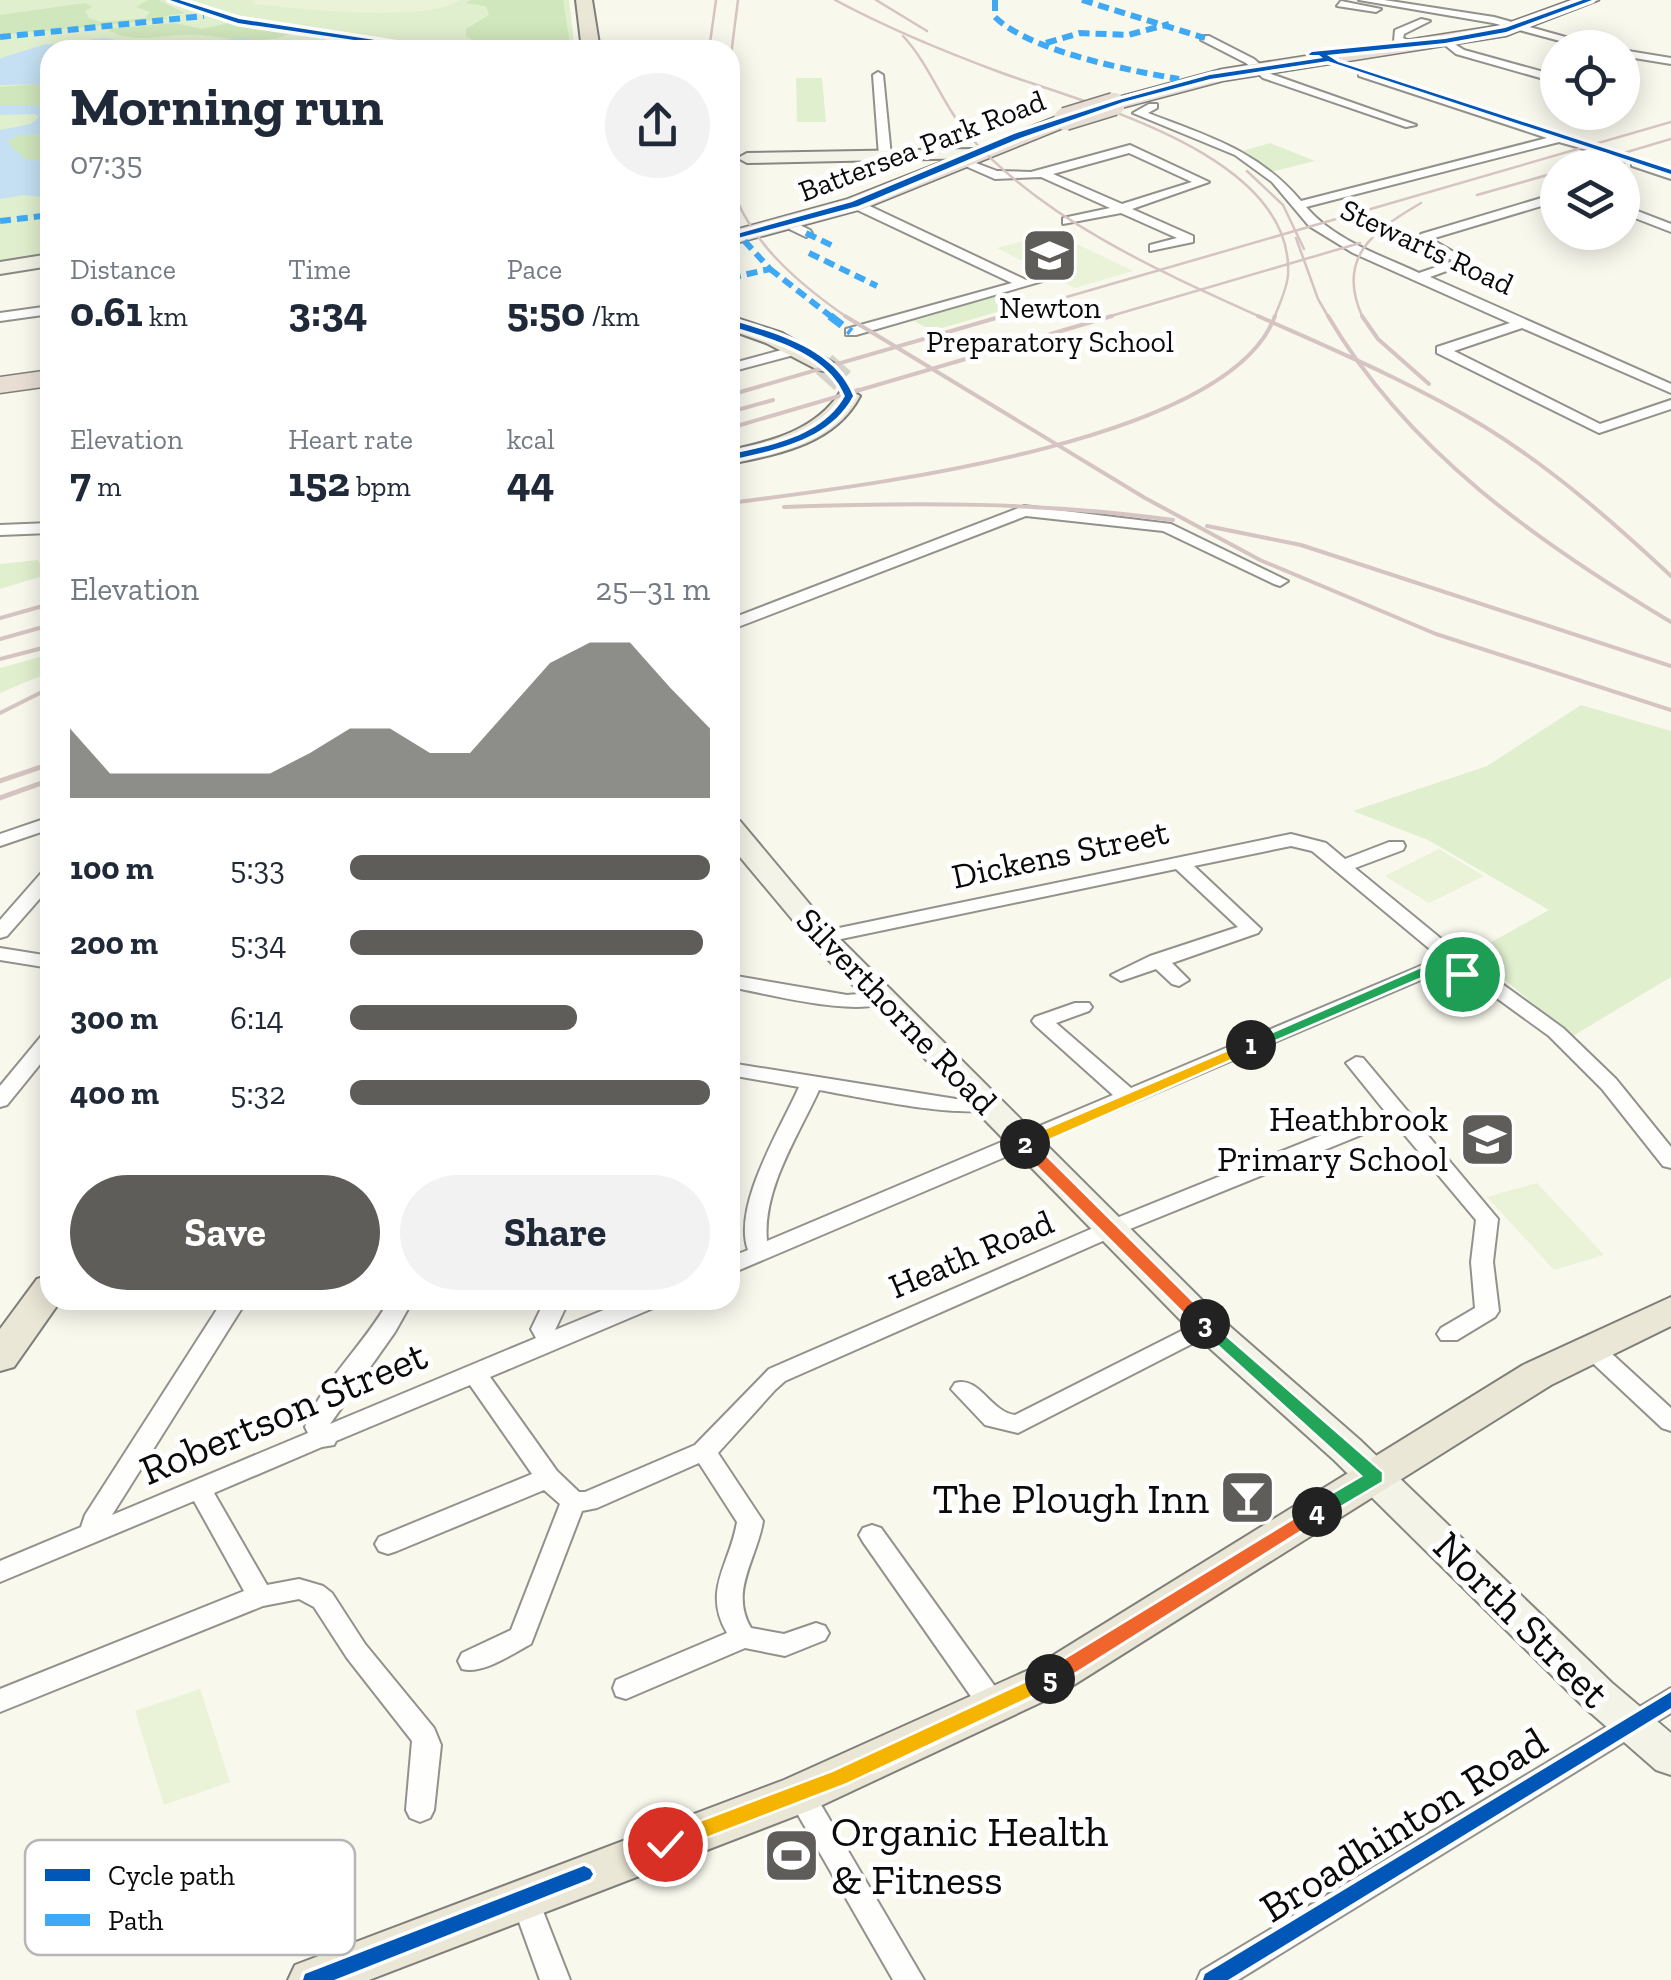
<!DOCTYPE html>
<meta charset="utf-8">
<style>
body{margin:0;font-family:"Zilla Slab",serif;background:#f2f2f3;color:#1f2937;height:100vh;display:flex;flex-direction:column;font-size:38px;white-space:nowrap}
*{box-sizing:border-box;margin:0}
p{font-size:32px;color:#747a83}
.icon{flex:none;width:55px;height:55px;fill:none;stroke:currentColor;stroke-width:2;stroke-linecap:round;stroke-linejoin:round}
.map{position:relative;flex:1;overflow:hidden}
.panel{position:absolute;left:40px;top:40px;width:700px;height:1270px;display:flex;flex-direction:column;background:#fff;border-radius:30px;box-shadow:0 5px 25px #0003}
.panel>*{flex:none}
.controls{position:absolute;left:1540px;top:30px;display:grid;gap:20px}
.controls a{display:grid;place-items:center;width:100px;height:100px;border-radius:50%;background:#fff;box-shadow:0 5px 25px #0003;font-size:50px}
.pin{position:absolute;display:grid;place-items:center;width:85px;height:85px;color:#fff;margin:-42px;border:5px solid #fff;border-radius:50%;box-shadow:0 2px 10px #0007}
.km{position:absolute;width:50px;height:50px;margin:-25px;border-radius:50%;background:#222;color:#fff;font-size:28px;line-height:50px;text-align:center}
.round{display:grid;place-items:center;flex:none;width:105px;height:105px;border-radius:52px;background:#f2f2f3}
.headline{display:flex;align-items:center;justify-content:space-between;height:170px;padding:0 30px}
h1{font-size:55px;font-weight:700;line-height:75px}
.figures{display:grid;grid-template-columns:repeat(3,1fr);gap:15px;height:170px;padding:10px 30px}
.figures div{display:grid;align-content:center}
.figures b{font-size:42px;font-weight:700}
.figures small{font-size:28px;font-weight:400}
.figures p{font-size:28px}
.chart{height:280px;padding:20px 30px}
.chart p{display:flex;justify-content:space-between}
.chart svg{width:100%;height:180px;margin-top:10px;fill:#5e5d59;opacity:.7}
.cta{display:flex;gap:20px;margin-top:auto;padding:20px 30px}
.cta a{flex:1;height:115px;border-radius:60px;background:#5e5d59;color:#fff;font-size:40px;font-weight:700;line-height:115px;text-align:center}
.cta a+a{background:#f2f2f3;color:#1f2937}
ul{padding:0 30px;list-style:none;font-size:32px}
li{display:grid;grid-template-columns:160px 120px 1fr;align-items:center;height:75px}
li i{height:25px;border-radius:12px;background:#5e5d59}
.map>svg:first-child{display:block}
.green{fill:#e0efce}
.forest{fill:#d0e6bc}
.pitch{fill:#eaf2d7}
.water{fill:#c4e0f2}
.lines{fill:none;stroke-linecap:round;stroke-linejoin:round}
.street-tunnel{stroke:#d5d4cb;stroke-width:11;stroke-dasharray:11 6;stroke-linecap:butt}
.primary-tunnel{stroke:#d5d4cb;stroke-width:25;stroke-dasharray:25 12;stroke-linecap:butt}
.street-casing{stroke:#92918c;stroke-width:4}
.secondary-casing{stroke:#888883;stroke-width:4}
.primary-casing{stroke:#7f7e7a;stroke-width:4}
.highway-casing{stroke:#7f7e7a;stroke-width:3}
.street{fill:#fefefc;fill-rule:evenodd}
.secondary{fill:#f4f3e7;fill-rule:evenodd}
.primary{fill:#ebe7d7;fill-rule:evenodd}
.highway{fill:#e8ded4;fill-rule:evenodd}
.rail-far2{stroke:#d5c4c2;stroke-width:2.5}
.rail-far1{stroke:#d5c4c2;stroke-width:4}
.rail{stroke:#d5c4c2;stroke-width:5}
.highway-bridge-casing{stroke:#7f7e7a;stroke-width:25;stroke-linecap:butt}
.highway-bridge{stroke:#e8ded4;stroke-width:22}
.quiet-far1{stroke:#3fa9f5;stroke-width:6;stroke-dasharray:11 6;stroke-linecap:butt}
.quiet{stroke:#3fa9f5;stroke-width:8;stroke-dasharray:15 8;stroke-linecap:butt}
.cycleway-casing{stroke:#fff;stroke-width:7}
.cycleway{fill:#0057b8;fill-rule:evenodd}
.split-1{fill:#22a559;stroke:#fff;stroke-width:2.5}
.split-2{fill:#f5b400;stroke:#fff;stroke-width:2.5}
.split-3{fill:#f0652b;stroke:#fff;stroke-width:2.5}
.split-4{fill:#22a559;stroke:#fff;stroke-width:2.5}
.split-5{fill:#f0652b;stroke:#fff;stroke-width:2.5}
.split-6{fill:#f5b400;stroke:#fff;stroke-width:2.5}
.labels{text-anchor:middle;stroke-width:10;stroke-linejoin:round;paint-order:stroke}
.far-street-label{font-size:30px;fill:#0a0a0a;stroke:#fff}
.far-poi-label{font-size:30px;fill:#0a0a0a;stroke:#fff}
.street-label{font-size:35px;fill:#0a0a0a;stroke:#fff}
.poi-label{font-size:35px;fill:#0a0a0a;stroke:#fff;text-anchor:end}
.near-street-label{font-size:42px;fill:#0a0a0a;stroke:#fff}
.near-poi-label{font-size:42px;fill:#0a0a0a;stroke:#fff;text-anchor:end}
.key{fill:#fff;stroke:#b6b6b6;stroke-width:2.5}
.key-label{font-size:28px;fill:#0a0a0a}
</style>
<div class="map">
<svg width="1671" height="1980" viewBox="0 0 1671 1980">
<rect width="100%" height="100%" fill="#f9f8ed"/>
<g class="green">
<path d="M0 0H569L575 50H50V254L0 262Z"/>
<path d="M796 78H822L826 122H797Z"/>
<path d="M1270 143 1315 161 1271 172 1239 152Z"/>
<path d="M994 296 1014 307 932 331 914 321Z"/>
<path d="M38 560 46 575 0 589V564Z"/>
<path d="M50 654V672L0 693V668Z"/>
<path d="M1581 705 1671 731V977L1573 1036 1472 953 1549 910 1428 840 1353 811 1487 766Z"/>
</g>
<g class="forest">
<path d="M148 0H158L185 13 164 16 168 19 0 35V15L85 3 92 7 85 11 89 18 101 22 145 18 150 12 136 7Z"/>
<path d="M471 0H563L571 50H471L483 46 466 36V29L489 15 486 6 466 3Z"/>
<path d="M175 23 202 29 229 23 292 33C267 46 226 37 199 35 168 32 136 47 107 29Z"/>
<path d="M50 83V114L0 106V87Z"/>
<path d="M50 134V162L25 159 7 142 18 135Z"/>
</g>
<g class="pitch">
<path d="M249 0H460C427 24 295 8 252 4L255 1Z"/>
<path d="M1054 233 1133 271 1075 288 997 248Z"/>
<path d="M1439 849 1484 876 1429 903 1385 876Z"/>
<path d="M1537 1183 1604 1255 1554 1270 1487 1197Z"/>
<path d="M200 1689 230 1782 164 1805 135 1711Z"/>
</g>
<g class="water">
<path d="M105 38 151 46 245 38 301 50H50V57L45 61 50 66V84L0 85V59L4 57 43 45Z"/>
<path d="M0 105H35L50 115V134L18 135 7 142 25 159 50 162V198L24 195 0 199V130L31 124 39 117 35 114 0 115Z"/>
</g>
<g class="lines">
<path class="street-tunnel" d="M1584 146 1636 163"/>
<path class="primary-tunnel" d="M824 364 844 382 849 396"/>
<defs>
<g id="street">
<path d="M1359 0H1384L1494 17 1605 48H1586L1493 23Z"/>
<path d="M1341 1 1381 9 1376 12 1337 6Z"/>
<path d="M1421 19 1430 21 1404 34 1403 38 1412 42V46L1394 41 1395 30Z"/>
<path d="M1201 36H1209L1254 59 1271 74 1416 125 1406 127 1263 78 1246 63 1201 40Z"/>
<path d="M1445 38 1464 50 1558 76V83L1456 54 1440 41Z"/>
<path d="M1622 50 1671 58V64L1622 56Z"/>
<path d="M1363 71 1590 146 1584 149 1559 142 1306 207C1334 240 1380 255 1419 273L1454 261 1421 245V234L1558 193V201L1431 239 1471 262 1430 277 1671 384V393L1522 328 1454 351 1600 424 1671 400V409L1599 433 1437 353V347L1510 323 1353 253 1309 226 1272 182 1235 155 1133 113 1149 104H1157V108L1148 113C1207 136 1258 150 1301 201L1547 138 1359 76V72Z"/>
<path d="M878 72 883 75 891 156 885 160 879 156 873 75Z"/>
<path d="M1130 145 1209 182 1132 209 1193 236V242L1150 251V245L1177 238 1121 213 1063 224V218L1110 208 1041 177 995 179 954 161 960 157 997 171 1031 172ZM1129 153 1192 182 1122 204 1053 174Z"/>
<path d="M1632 160 1671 171V179L1632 166Z"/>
<path d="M851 201H859L1026 280 1047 274 1053 278 856 335H846V329L1012 283 851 207Z"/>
<path d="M1622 205 1671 224V232L1622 213Z"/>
<path d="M787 219 810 230 812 233 806 237 783 226V220Z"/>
<path d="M50 306V314L0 321V313Z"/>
<path d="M800 345 807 349 805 352 730 372V364Z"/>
<path d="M1024 506 1171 524 1288 581 1280 586 1274 584 1163 531 1026 516 730 630V619Z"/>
<path d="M50 523V533L0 535V525Z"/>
<path d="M50 817V829L0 846V834Z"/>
<path d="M1291 834 1326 843 1345 859 1389 842H1403L1405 846 1403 850 1355 868 1456 951 1459 955 1444 970 730 1274V1257L748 1250C732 1206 781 1128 799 1087L730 1075V1063L956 1099 987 1098 998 1105C978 1124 851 1095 819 1090 798 1136 762 1190 767 1241L1113 1095 1035 1025 1032 1021 1035 1017 1075 1003H1089L1092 1007 1089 1011 1056 1023 1131 1088 1430 962 1437 955 1312 851 1291 846 1194 866 1261 929 1258 933 1172 963 1189 980 1179 986 1172 984 1156 969 1121 981 1111 975 1150 956 1238 927 1176 869 822 943 812 937 815 933Z"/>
<path d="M50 869V887L7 936 0 938V920L43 871Z"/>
<path d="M0 948 50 956V968L0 960Z"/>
<path d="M1476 968 1483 970 1563 1028 1616 1079 1671 1147V1168L1663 1166 1602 1089 1549 1036 1469 978 1466 974Z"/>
<path d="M730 975 847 995 883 992 893 998C867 1021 765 993 730 987Z"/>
<path d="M50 1032V1052L7 1105 0 1107V1086L43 1034Z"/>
<path d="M1356 1057 1363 1058 1498 1219 1493 1262 1499 1311 1495 1317 1457 1340H1441L1437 1334 1441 1328 1475 1308 1471 1262 1476 1220 1398 1127 1371 1131 1130 1229 785 1381 775 1390 718 1453 763 1521C757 1559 729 1591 751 1628L784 1634 816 1623 825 1626 829 1633 825 1640 785 1656 745 1648 626 1699 616 1696 613 1688 616 1680 727 1633C702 1590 730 1565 737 1522L699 1463 597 1508 582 1511 531 1644C512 1654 482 1675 462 1669L458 1661 462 1653 511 1630 560 1504 544 1490 397 1551 388 1554 379 1551 375 1544 379 1537 532 1474 470 1385 336 1441 334 1445 322 1447 214 1493 267 1585 299 1579 323 1586 332 1593 365 1644 434 1728 441 1745 434 1810 430 1818 420 1822 410 1818 406 1810 412 1741 347 1658 314 1607 299 1599 263 1606 0 1712V1689L244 1591 194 1501 0 1582V1561L81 1527 85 1515 223 1300H247L112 1515 308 1433 305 1427C321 1382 366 1343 389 1300H413L395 1332 330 1424 536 1338 531 1329 545 1300H569L555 1330 628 1300H662L658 1306 490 1377 557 1471 579 1492H585L695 1445 769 1369 1114 1219 1359 1120 1388 1115 1346 1063Z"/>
<path d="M1207 1318 1215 1320 1219 1326 1215 1332 1018 1433 985 1425 951 1389 955 1383C980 1376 990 1412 1015 1415Z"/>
<path d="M1591 1340 1599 1342 1671 1408V1431L1662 1428 1583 1354 1579 1348 1583 1342Z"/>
<path d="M872 1525 881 1528 1004 1699 1008 1707 1004 1715 994 1718 984 1715 863 1542 859 1535 863 1528Z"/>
<path d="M1671 1688V1713L1238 1980H1197L1201 1971Z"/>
<path d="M800 1782 810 1786 924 1980H893L786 1794 790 1786Z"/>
<path d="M524 1884 534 1888 570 1980H540L510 1897 514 1888Z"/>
</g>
<g id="secondary">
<path d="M972 149 978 150V158L747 163 738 158 747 153Z"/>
<path d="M50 254V266L0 274V262Z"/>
<path d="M730 819 740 821 832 931 1219 1317 1360 1440 1612 1683 1671 1733V1775L1656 1770 1584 1707 1334 1460 1195 1335 812 943 730 845Z"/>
</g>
<g id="primary">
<path d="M576 0H592L600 50H582Z"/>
<path d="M730 316 782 333 835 364 824 371 816 369 766 343 730 330Z"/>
<path d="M849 389 860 396C835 444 779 454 730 464V450C773 441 816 430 841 391Z"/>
<path d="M50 1275V1300H61L14 1367 0 1371V1329L37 1279Z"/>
<path d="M1671 1297V1326L1551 1385 1061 1693 816 1808 369 1980H288L295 1965 784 1780 1031 1669 1523 1365Z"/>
</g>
<g id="highway">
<path d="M1571 0H1599L1506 36 1223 81 1114 110 1103 104 1107 100 1222 69 1502 25Z"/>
<path d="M1065 113 1073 114 1076 119 1073 124 863 209 730 245V231L847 199Z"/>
<path d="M50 370V386L0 393V377Z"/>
</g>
</defs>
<use href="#street" class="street-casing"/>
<use href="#secondary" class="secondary-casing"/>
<use href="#primary" class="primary-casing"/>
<use href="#highway" class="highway-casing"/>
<use href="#street" class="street"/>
<use href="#secondary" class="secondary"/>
<use href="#primary" class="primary"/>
<use href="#highway" class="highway"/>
<g class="rail-far2">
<path d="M835 0C889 29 945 52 1002 73 1088 104 1295 155 1288 275 1287 289 1279 305 1274 318"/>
<path d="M876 0 927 31"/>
<path d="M903 36C931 66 943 107 971 138 1047 222 1161 272 1263 318"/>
<path d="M709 50 716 0"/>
<path d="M730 63 738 0"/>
<path d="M730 143V155"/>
<path d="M1573 168 1671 139"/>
<path d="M1247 171 1283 205 1304 249"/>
<path d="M730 181C747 241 799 284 848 318"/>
<path d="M1477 195 1558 172"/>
<path d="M1296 238 1318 299 1329 318"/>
<path d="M994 318 1671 122"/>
<path d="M1104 318 1360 243"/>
<path d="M1363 318C1335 258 1373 231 1421 203"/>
</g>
<g class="rail-far1">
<path d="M845 316 1145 498 1260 560 1436 634 1671 710"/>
<path d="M1258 316C1334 350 1413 383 1485 427 1553 469 1613 522 1671 576"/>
<path d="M1328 316C1408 452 1538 542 1671 622"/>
<path d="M1362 316 1378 339 1429 384"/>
<path d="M730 395 1003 316"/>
<path d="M730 412 773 400"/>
<path d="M730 428 1112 316"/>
<path d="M730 503C852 487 1228 445 1275 316"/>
<path d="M784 507C915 502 1043 502 1173 520"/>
<path d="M1207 526 1301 545 1671 666"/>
<path d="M0 618 50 604"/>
<path d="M0 639 50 625"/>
<path d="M0 659 50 646"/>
<path d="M0 713 50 688"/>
</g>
<g class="rail">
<path d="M0 781 50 764"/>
<path d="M0 798 50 780"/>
</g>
<defs>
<path id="highway-bridge" d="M1065 119 1114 104"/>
</defs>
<use href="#highway-bridge" class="highway-bridge-casing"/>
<use href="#highway-bridge" class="highway-bridge"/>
<g class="quiet-far1">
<path d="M995 0V17C1029 51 1131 71 1179 79"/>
<path d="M1082 0 1205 38"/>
<path d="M0 37 204 16"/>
<path d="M1046 43 1080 33 1128 35 1169 24"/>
<path d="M0 221 50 215"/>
<path d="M806 233 833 246"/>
<path d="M809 253 877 286"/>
<path d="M770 269 833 318"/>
<path d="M730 278 770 269 740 236"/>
</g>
<path class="quiet" d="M830 316 851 332"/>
<defs>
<g id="cycleway">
<path d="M170 0H179L239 19 439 50H422L238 23Z"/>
<path d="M1583 0H1592L1506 32 1445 43 1327 55 1338 62 1671 170V174L1328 61 1210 79 1123 102 1020 138 858 206 730 240V236L852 202 1014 134 1119 100 1210 75 1323 58 1319 55H1310L1309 54 1312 52 1445 39 1505 28Z"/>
<path d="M730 320C775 333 835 349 853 396 830 440 775 450 730 460V454C771 446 823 436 845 396 828 353 771 338 730 326Z"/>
<path d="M1341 1491 1347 1493 1349 1497 1347 1501 1052 1686 879 1768 873 1770 867 1768 864 1763 867 1758 1040 1676Z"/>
<path d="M1671 1692V1708L1228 1980H1203L1205 1974Z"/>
<path d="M584 1866 590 1869 593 1874 590 1879 334 1980H303L305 1974Z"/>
</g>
</defs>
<use href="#cycleway" class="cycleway-casing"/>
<use href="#cycleway" class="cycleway"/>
</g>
<path class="split-1" d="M1439 959H1450L1470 974 1462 979 1443 969 1257 1049 1243 1045Z"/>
<path class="split-2" d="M1251 1040 1257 1041V1049L1031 1148H1018L1014 1142Z"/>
<path class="split-3" d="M1025 1138 1031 1140 1211 1319V1328H1198L1018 1148V1140Z"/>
<path class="split-4" d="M1205 1317 1383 1472V1482L1324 1517H1310V1506L1361 1476 1198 1328 1195 1324Z"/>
<path class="split-5" d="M1317 1504 1324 1506V1517L1057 1685H1042L1039 1679 1042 1672Z"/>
<path class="split-6" d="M1050 1670 1061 1679 1057 1685 847 1784 665 1854 657 1851 653 1844 657 1837 832 1771Z"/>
<defs>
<symbol id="school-square" viewBox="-11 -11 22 22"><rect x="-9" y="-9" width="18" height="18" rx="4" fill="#5e5d59" stroke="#fff"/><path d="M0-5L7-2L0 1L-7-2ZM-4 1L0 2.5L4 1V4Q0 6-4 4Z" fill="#fff"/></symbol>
<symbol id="bar-square" viewBox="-11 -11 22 22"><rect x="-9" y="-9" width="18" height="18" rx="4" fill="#5e5d59" stroke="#fff"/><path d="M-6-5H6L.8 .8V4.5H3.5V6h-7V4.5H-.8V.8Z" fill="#fff"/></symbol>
<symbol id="stadium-square" viewBox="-11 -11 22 22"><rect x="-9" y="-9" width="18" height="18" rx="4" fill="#5e5d59" stroke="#fff"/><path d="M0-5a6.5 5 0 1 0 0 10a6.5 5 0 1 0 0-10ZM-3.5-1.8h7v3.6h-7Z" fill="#fff"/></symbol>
</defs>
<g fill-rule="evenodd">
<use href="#school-square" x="1018" y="224" width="63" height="63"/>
<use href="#school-square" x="1456" y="1108" width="63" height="63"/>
<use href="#bar-square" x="1216" y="1466" width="63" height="63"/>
<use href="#stadium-square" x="760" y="1824" width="63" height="63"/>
</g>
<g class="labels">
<g class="far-street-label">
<text transform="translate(922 146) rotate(-21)" y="10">Battersea Park Road</text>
<text transform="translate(1427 247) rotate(25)" y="10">Stewarts Road</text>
</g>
<g class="far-poi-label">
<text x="1050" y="318">Newton<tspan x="1050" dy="34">Preparatory School</tspan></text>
</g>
<g class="street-label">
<text transform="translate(1060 854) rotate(-12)" y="12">Dickens Street</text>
<text transform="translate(897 1011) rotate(46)" y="12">Silverthorne Road</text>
<text transform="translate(971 1254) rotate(-23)" y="12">Heath Road</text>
</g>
<g class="poi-label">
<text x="1448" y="1131">Heathbrook<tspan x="1448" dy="40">Primary School</tspan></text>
</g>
<g class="near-street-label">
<text transform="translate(283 1412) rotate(-23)" y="15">Robertson Street</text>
<text transform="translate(1522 1619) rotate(45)" y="15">North Street</text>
<text transform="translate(1403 1824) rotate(-32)" y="15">Broadhinton Road</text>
</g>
<g class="near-poi-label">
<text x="1209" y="1513">The Plough Inn</text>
<text x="831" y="1846" text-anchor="start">Organic Health<tspan x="831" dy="48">&amp; Fitness</tspan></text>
</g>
</g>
<rect x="25" y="1840" width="330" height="115" rx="15" class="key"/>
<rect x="45" y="1869" width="45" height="12" fill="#0057b8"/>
<rect x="45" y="1914" width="45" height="12" fill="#3fa9f5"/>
<g class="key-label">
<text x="108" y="1885">Cycle path</text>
<text x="108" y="1930">Path</text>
</g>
</svg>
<div class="controls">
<a><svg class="icon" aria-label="locate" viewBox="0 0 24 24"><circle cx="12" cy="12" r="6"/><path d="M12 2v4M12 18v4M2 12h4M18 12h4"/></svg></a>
<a><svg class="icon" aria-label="layers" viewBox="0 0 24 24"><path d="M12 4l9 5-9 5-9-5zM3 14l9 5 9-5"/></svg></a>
</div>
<div class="pin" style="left:1462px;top:974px;background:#1e9e55"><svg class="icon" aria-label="arrive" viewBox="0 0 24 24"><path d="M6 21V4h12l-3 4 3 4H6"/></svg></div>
<div class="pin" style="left:665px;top:1844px;background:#d93025"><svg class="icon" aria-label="check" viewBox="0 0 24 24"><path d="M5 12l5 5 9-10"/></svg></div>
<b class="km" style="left:1251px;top:1045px">1</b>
<b class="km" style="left:1025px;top:1144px">2</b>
<b class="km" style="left:1205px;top:1324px">3</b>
<b class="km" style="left:1317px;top:1512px">4</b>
<b class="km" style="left:1050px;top:1679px">5</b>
<section class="panel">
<div class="headline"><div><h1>Morning run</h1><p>07:35</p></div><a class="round"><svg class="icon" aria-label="share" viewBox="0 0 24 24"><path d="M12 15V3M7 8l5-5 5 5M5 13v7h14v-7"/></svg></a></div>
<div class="figures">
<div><p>Distance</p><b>0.61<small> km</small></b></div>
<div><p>Time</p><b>3:34</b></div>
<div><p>Pace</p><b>5:50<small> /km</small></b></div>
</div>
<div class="figures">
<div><p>Elevation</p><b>7<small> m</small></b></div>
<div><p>Heart rate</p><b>152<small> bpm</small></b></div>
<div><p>kcal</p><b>44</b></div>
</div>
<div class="chart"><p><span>Elevation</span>25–31 m</p>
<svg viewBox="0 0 160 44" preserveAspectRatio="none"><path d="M0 44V27L10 38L20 38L30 38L40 38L50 38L60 33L70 27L80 27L90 33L100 33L110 22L120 11L130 6L140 6L150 17L160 27V44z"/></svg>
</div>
<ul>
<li><b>100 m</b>5:33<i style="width:100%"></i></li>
<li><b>200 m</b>5:34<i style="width:98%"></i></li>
<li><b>300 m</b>6:14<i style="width:63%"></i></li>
<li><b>400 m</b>5:32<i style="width:100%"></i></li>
</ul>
<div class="cta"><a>Save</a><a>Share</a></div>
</section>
</div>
